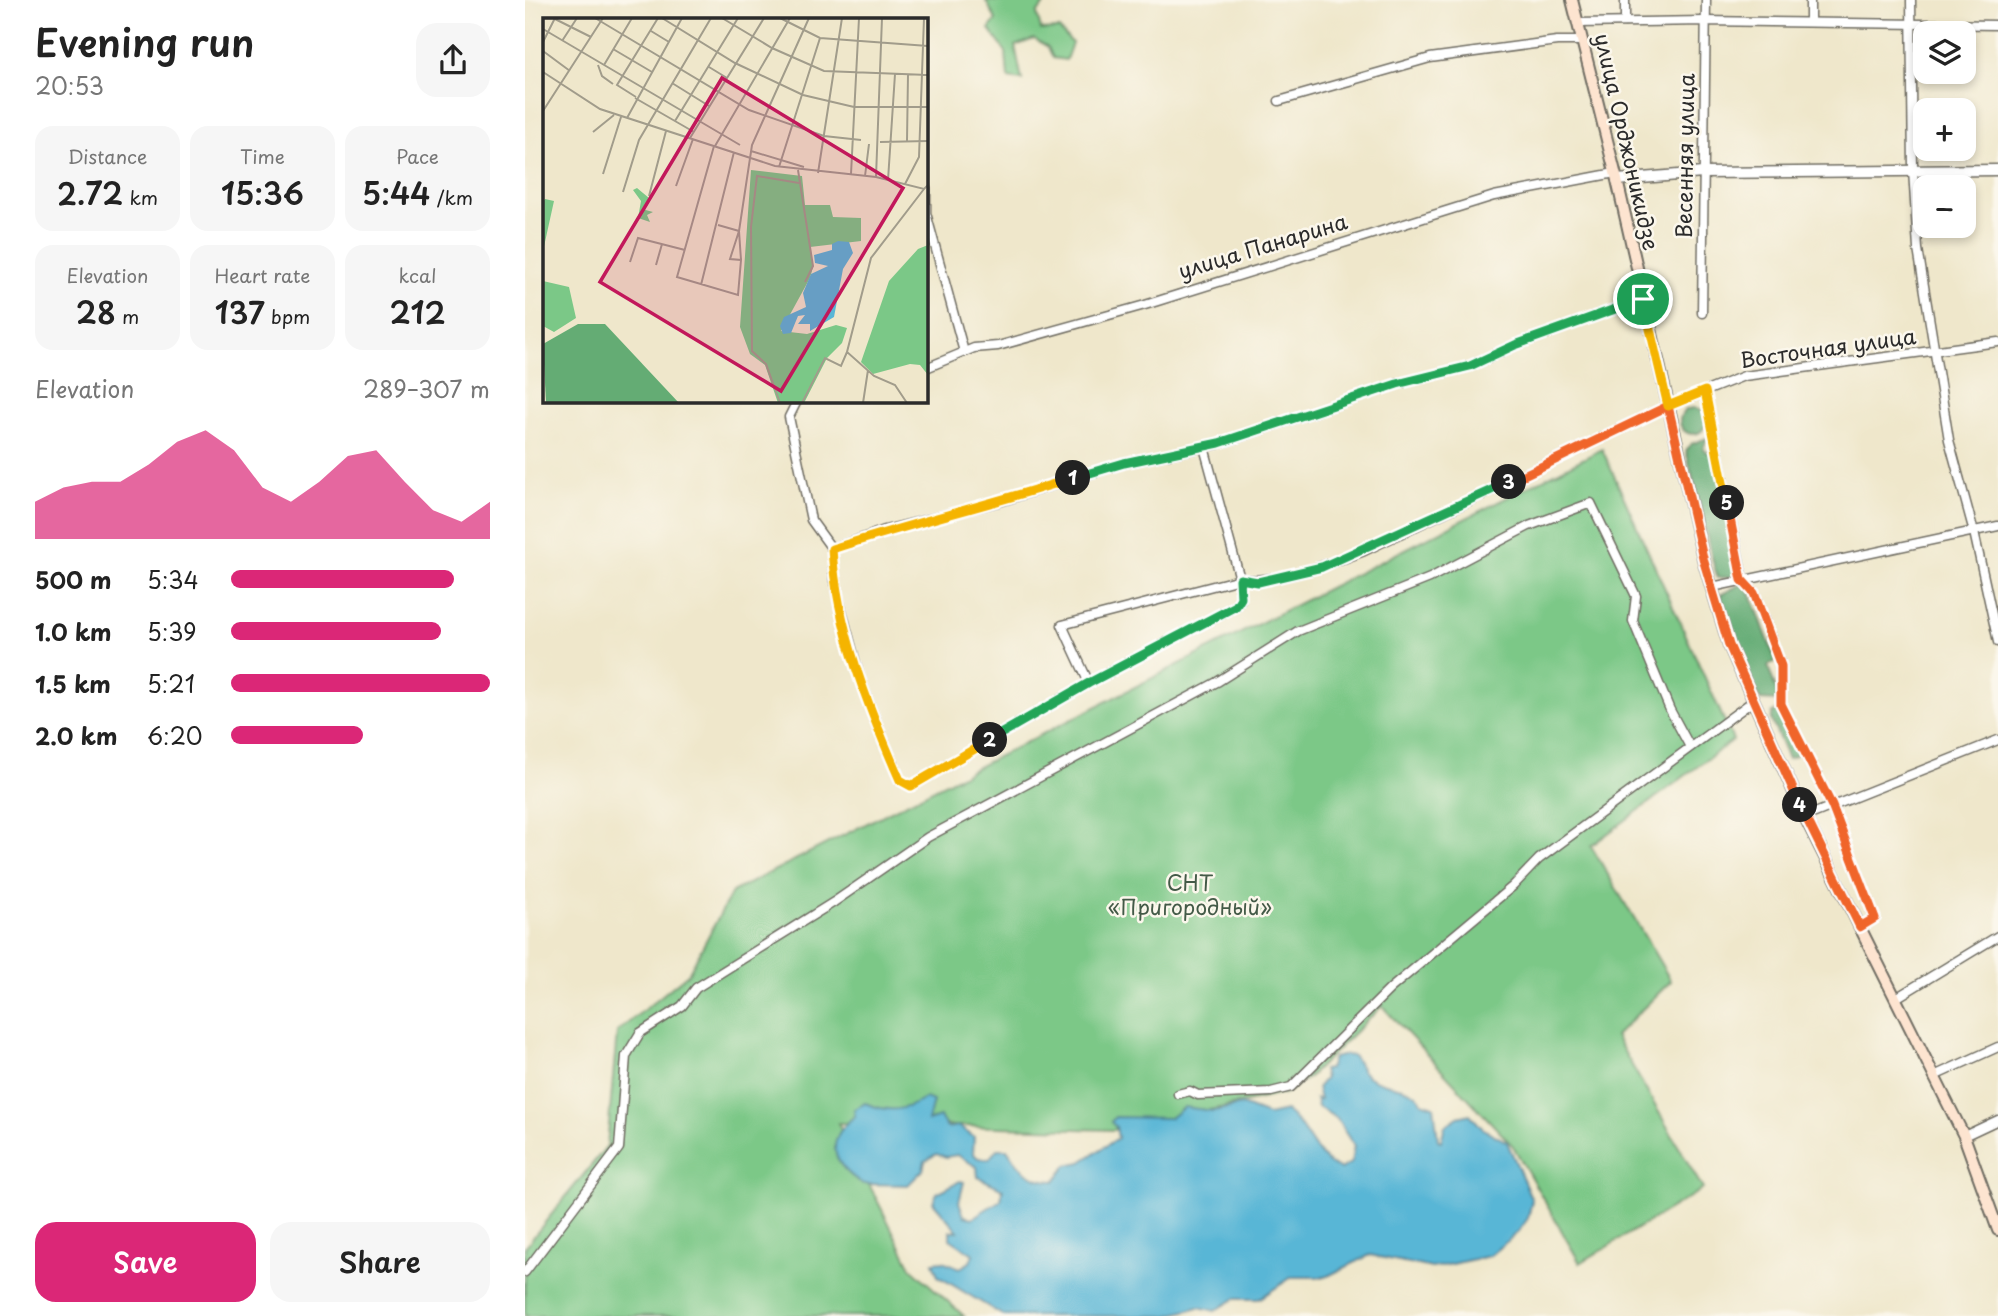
<!DOCTYPE html>
<meta charset="utf-8">
<style>
body{margin:0;font-family:"Playpen Sans",sans-serif;background:#f6f6f6;color:#222;height:100vh;display:flex;flex-direction:column;font-size:26px;white-space:nowrap}
*{box-sizing:border-box;margin:0}
p{font-size:23px;color:#767676}
.icon{flex:none;width:38px;height:38px;fill:none;stroke:currentColor;stroke-width:2;stroke-linecap:round;stroke-linejoin:round}
.map{position:relative;flex:1;overflow:hidden}
.side{display:flex;flex-direction:column;background:#fff;width:525px}
.side>*{flex:none}
.fabs{position:absolute;left:1388px;top:21px;display:grid;gap:14px}
.fabs a{display:grid;place-items:center;width:63px;height:63px;border-radius:14px;background:#fff;box-shadow:0 4px 10px #0003;font-size:35px}
.pin{position:absolute;display:grid;place-items:center;width:60px;height:60px;color:#fff;margin:-30px;border:4px solid #fff;border-radius:50%;box-shadow:0 2px 7px #0007}
.km{position:absolute;width:35px;height:35px;margin:-18px;border-radius:50%;background:#222;color:#fff;font-size:19px;line-height:35px;text-align:center}
.round{display:grid;place-items:center;flex:none;width:74px;height:74px;border-radius:21px;background:#f6f6f6}
.summary{display:flex;align-items:center;justify-content:space-between;height:119px;padding:0 35px}
h1{font-size:38px;font-weight:600;line-height:52px}
.figures{display:grid;grid-template-columns:repeat(3,1fr);gap:10px;height:119px;padding:7px 35px}
.figures div{display:grid;align-content:center;border-radius:18px;background:#f6f6f6;text-align:center}
.figures b{font-size:30px;font-weight:600}
.figures small{font-size:19px;font-weight:400}
.figures p{font-size:19px}
.chart{height:196px;padding:14px 35px}
.chart p{display:flex;justify-content:space-between}
.chart svg{width:100%;height:126px;margin-top:7px;fill:#db2777;opacity:.7}
.button{display:flex;gap:14px;margin-top:auto;padding:14px 35px}
.button a{flex:1;height:80px;border-radius:21px;background:#db2777;color:#fff;font-size:28px;font-weight:600;line-height:80px;text-align:center}
.button a+a{background:#f6f6f6;color:#222}
ul{padding:0 35px;list-style:none;font-size:23px}
li{display:grid;grid-template-columns:112px 84px 1fr;align-items:center;height:52px}
li i{height:18px;border-radius:9px;background:#db2777}
main{display:flex;flex:1;min-height:0}
.map>svg:first-child{display:block}
.green{fill:#7bc887;stroke:#537a59;stroke-width:2}
.forest{fill:#64ac74;stroke:#486c50;stroke-width:2}
.water{fill:#58b6d6;stroke:#427080;stroke-width:2}
.lines{fill:none;stroke-linecap:round;stroke-linejoin:round}
.minor-casing{stroke:#706d63;stroke-width:11}
.tertiary-casing{stroke:#706d63;stroke-width:13}
.secondary-casing{stroke:#706d63;stroke-width:14}
.minor{stroke:#fff;stroke-width:8}
.tertiary{stroke:#fff;stroke-width:10}
.secondary{stroke:#fde4d0;stroke-width:10}
.split-1-casing{stroke:#fff;stroke-width:14}
.split-2-casing{stroke:#fff;stroke-width:14}
.split-3-casing{stroke:#fff;stroke-width:14}
.split-4-casing{stroke:#fff;stroke-width:14}
.split-5-casing{stroke:#fff;stroke-width:14}
.split-6-casing{stroke:#fff;stroke-width:14}
.split-1{stroke:#22a559;stroke-width:9}
.split-2{stroke:#f5b400;stroke-width:9}
.split-3{stroke:#22a559;stroke-width:9}
.split-4{stroke:#f0652b;stroke-width:9}
.split-5{stroke:#f0652b;stroke-width:9}
.split-6{stroke:#f5b400;stroke-width:9}
.labels{text-anchor:middle;stroke-width:5;stroke-linejoin:round;paint-order:stroke}
.street-label{font-size:21px;fill:#2b2b2b;stroke:#fbf7ec}
.park-label{font-size:21px;fill:#435a47;stroke:#fbf7ec}
.inset-road{fill:none;stroke:#a19c8b;stroke-width:2}
.view{fill:#c2185b;fill-opacity:0.15;stroke:#c2185b;stroke-width:3.5}
.inset-edge{fill:none;stroke:#2b2b2b;stroke-width:3.5}
</style>
<main>
<section class="side">
<div class="summary"><div><h1>Evening run</h1><p>20:53</p></div><a class="round"><svg class="icon" aria-label="share" viewBox="0 0 24 24"><path d="M12 15V3M7 8l5-5 5 5M5 13v7h14v-7"/></svg></a></div>
<div class="figures">
<div><p>Distance</p><b>2.72<small> km</small></b></div>
<div><p>Time</p><b>15:36</b></div>
<div><p>Pace</p><b>5:44<small> /km</small></b></div>
</div>
<div class="figures">
<div><p>Elevation</p><b>28<small> m</small></b></div>
<div><p>Heart rate</p><b>137<small> bpm</small></b></div>
<div><p>kcal</p><b>212</b></div>
</div>
<div class="chart"><p><span>Elevation</span>289–307 m</p>
<svg viewBox="0 0 160 44" preserveAspectRatio="none"><path d="M0 44V31L10 26L20 24L30 24L40 18L50 10L60 6L70 13L80 26L90 31L100 24L110 15L120 13L130 24L140 34L150 38L160 31V44z"/></svg>
</div>
<ul>
<li><b>500 m</b>5:34<i style="width:86%"></i></li>
<li><b>1.0 km</b>5:39<i style="width:81%"></i></li>
<li><b>1.5 km</b>5:21<i style="width:100%"></i></li>
<li><b>2.0 km</b>6:20<i style="width:51%"></i></li>
</ul>
<div class="button"><a>Save</a><a>Share</a></div>
</section>
<div class="map">
<svg width="1473" height="1316" viewBox="0 0 1473 1316">
<rect width="100%" height="100%" fill="#fbf7ec"/>
<filter id="ink" filterUnits="userSpaceOnUse"><feTurbulence type="fractalNoise" baseFrequency=".0143" numOctaves="2"/><feDisplacementMap in="SourceGraphic" scale="14" xChannelSelector="R" yChannelSelector="G"/><feConvolveMatrix kernelMatrix="1 2 1 2 8 2 1 2 1" color-interpolation-filters="sRGB"/></filter>
<filter id="wash" filterUnits="userSpaceOnUse"><feTurbulence type="fractalNoise" baseFrequency=".00686" numOctaves="4" result="noise"/><feDisplacementMap in="SourceGraphic" scale="28" xChannelSelector="R" yChannelSelector="G"/><feGaussianBlur stdDeviation="1.57" result="paint"/><feColorMatrix in="noise" values="0 0 0 0 0 0 0 0 0 0 0 0 0 0 0 0 0 1.4 0 .05"/><feComposite in="paint" operator="in"/></filter>
<g filter="url(#wash)">
<rect width="100%" height="100%" fill="#efe7cb"/>
<g class="green">
<path d="M522 0 512 14 516 30 534 29 547 43 541 60 528 58 523 47 509 39 490 46 497 80 483 78 481 52 464 29 471 20 461 1Z"/>
<path d="M1077 449 1208 740 1066 846 1146 981 1090 1036 1178 1189 1055 1263 988 1146 857 1006 784 1077 761 1093 694 1108 588 1130 313 1123 387 1269 439 1316H0V1247L82 1146 92 1032 163 974 207 892Z"/>
</g>
<g class="forest">
<circle cx="1168" cy="421" r="13"/>
<path d="M1182 438 1178 449 1191 457 1214 576 1192 578 1161 451 1166 444Z"/>
<path d="M1216 584 1226 594 1251 661 1243 666 1253 695 1252 701 1235 700 1212 651 1195 595Z"/>
<path d="M1255 709 1276 753 1263 759 1246 720 1248 713Z"/>
</g>
<path class="water" d="M820 1055 828 1056C835 1063 835 1072 844 1077 861 1089 886 1083 897 1102L909 1106 913 1140 916 1141 920 1126 933 1117 945 1114 957 1128 982 1142 1007 1200 1003 1218 993 1232 964 1256 907 1268 845 1255 801 1277H767L734 1299H709L690 1311 674 1307 642 1316H479L413 1276 408 1262 418 1261 435 1268 445 1262 448 1254 425 1239V1231H433L408 1202 412 1193 435 1181 439 1182 434 1202 439 1216 447 1218 476 1200 478 1189 453 1177 452 1167 432 1155 421 1157 411 1154 400 1161 398 1170 383 1185 338 1184C306 1164 299 1140 330 1116L329 1109 340 1103C364 1113 379 1111 401 1098L408 1101 403 1121 415 1117 422 1128 433 1126 449 1137 448 1153 453 1158 464 1159 472 1149H482C495 1169 505 1181 530 1181L542 1165 556 1162 593 1138 591 1127 586 1122 590 1117 645 1118 659 1107 688 1111 717 1105 743 1115 761 1111C782 1126 790 1161 815 1169L826 1163 829 1146 811 1118 793 1107 791 1099 795 1100 792 1088 800 1078 798 1070 804 1069 808 1058Z"/>
</g>
<g filter="url(#ink)">
<g class="lines">
<defs>
<g id="minor">
<path d="M1100 0V22"/>
<path d="M1386 0 1388 170 1393 249 1424 440 1449 532 1473 642"/>
<path d="M1285 21V0"/>
<path d="M1053 23 1180 21 1473 25"/>
<path d="M754 101 905 58 1032 41H1057"/>
<path d="M401 188V213L439 352"/>
<path d="M1177 313 1181 0"/>
<path d="M401 368 449 348 473 346 620 305 969 196 1090 173"/>
<path d="M1180 391 1218 580 1229 593 1256 666V704L1307 806 1350 918 1335 927"/>
<path d="M272 401 264 417 286 520 307 549 309 581 335 679 358 740 375 780 386 786 564 683 537 625 715 579 679 447"/>
<path d="M307 549 360 530 477 501 599 463 693 444 872 384 945 366 990 345 1118 299"/>
<path d="M1187 587 1473 526"/>
<path d="M564 683 711 606 716 599 715 579C751 584 805 564 839 551L1143 406 1219 376 1473 342"/>
<path d="M1280 817 1473 740"/>
<path d="M1371 998 1473 936"/>
<path d="M1409 1076 1473 1047"/>
<path d="M653 1094 665 1091 673 1095 746 1092 766 1087 866 988 988 886 1014 859 1228 701"/>
<path d="M1439 1136 1473 1120"/>
<path d="M0 1272 94 1148 101 1056 115 1033 157 1006 171 988 309 902 403 837 692 682 773 631 905 578 1004 526 1066 503 1111 596 1108 621 1145 710 1165 747"/>
</g>
<path id="tertiary" d="M1092 180 1178 173 1473 170"/>
<path id="secondary" d="M1047 0 1092 180 1179 562 1204 645 1280 817 1439 1136 1473 1230"/>
</defs>
<use href="#minor" class="minor-casing"/>
<use href="#tertiary" class="tertiary-casing"/>
<use href="#secondary" class="secondary-casing"/>
<use href="#minor" class="minor"/>
<use href="#tertiary" class="tertiary"/>
<use href="#secondary" class="secondary"/>
</g>
</g>
<g class="lines" filter="url(#ink)">
<defs>
<path id="split-1" d="M548 478 599 463 694 443 872 384 945 366 990 345 1118 299"/>
<path id="split-2" d="M465 740 386 786 375 780C343 707 312 629 307 549 387 523 468 504 548 478"/>
<path id="split-3" d="M465 740 564 683 711 606 716 598 715 579 733 582 797 567 984 482"/>
<path id="split-4" d="M984 482 1143 406 1179 562 1204 645 1275 805"/>
<path id="split-5" d="M1202 503 1217 580 1229 593 1256 666V704L1307 806 1350 918 1335 927 1275 805"/>
<path id="split-6" d="M1118 299 1143 406 1180 391 1202 503"/>
</defs>
<use href="#split-1" class="split-1-casing"/>
<use href="#split-2" class="split-2-casing"/>
<use href="#split-3" class="split-3-casing"/>
<use href="#split-4" class="split-4-casing"/>
<use href="#split-5" class="split-5-casing"/>
<use href="#split-6" class="split-6-casing"/>
<use href="#split-1" class="split-1"/>
<use href="#split-2" class="split-2"/>
<use href="#split-3" class="split-3"/>
<use href="#split-4" class="split-4"/>
<use href="#split-5" class="split-5"/>
<use href="#split-6" class="split-6"/>
</g>
<g class="labels">
<g class="street-label">
<text transform="translate(1101 142) rotate(77)" y="7">улица Орджоникидзе</text>
<text transform="translate(1161 156) rotate(-89)" y="7">Весенняя улица</text>
<text transform="translate(738 247) rotate(-17)" y="7">улица Панарина</text>
<text transform="translate(1303 349) rotate(-8)" y="7">Восточная улица</text>
</g>
<g class="park-label">
<text x="665" y="891">СНТ<tspan x="665" dy="24">«Пригородный»</tspan></text>
</g>
</g>
<g transform="translate(18 18)">
<rect width="385" height="385" fill="#efe7cb"/>
<path d="M208 152 259 158 262 187H287L290 199 318 200V223L267 229 270 249 267 260 238 313 264 316 293 307 304 310 299 325 284 340 261 385H235L222 347 207 336 197 309ZM94 170 106 180 99 191 110 194 104 197 107 204 95 200 98 183 90 172ZM2 181 11 183 0 233V184ZM385 227V357L377 347 367 346 330 356 318 344 346 263 375 231ZM0 263 26 269 33 300 11 314 0 308Z" fill="#7bc887"/>
<path d="M35 306H62L136 385H3L0 326Z" fill="#64ac74"/>
<path d="M295 223 306 224 310 235 300 251 291 299 267 313V306H255L262 297 255 298 248 315 240 316 237 308 241 299 263 289 260 275 268 256 285 248 272 245 271 237 289 232V226Z" fill="#58b6d6"/>
<path class="inset-road" d="M52 0 206 92 281 118 318 122M119 0 192 45 260 77 311 89H385M179 0 229 30 281 53 385 57M237 0 277 20 385 28M12 1 48 19M0 11 197 127M108 13 126 24M19 23 34 0M0 24 12 0M70 31 109 54M0 33 27 53M55 47 59 58 70 66M61 47 89 0M166 49 184 60M0 54 57 91 232 148 333 159 381 171 385 167M129 65 166 88M93 79 74 67 115 0M92 80 151 114M0 93 60 0M84 100 139 0M132 103 195 0M50 114 71 97M147 120 221 0M364 123 365 56M337 124 385 123M171 128 134 259 195 277 198 242 187 241 196 213 175 207M172 128 247 0M208 133 261 149M236 149 277 20M255 152 270 248 262 264M275 155 299 0M60 156 78 99M308 156 316 0M322 158 326 126M333 159 339 0M345 162 352 56M362 166 376 139 381 0M133 168 150 121M80 174 96 122 168 0M106 178 123 113M198 242 196 213 209 127 266 0M87 244 95 220 142 232M113 247 119 226M158 267 191 134M237 385 223 346 209 333 208 209 214 158 256 165M259 385 282 340 298 348 304 334M320 385 325 352M364 385 352 367 331 358 304 334 328 240 381 171"/>
<path class="view" d="M179 60 360 170 238 373 57 264Z"/>
<rect width="385" height="385" class="inset-edge"/>
</g>
</svg>
<div class="fabs">
<a><svg class="icon" aria-label="layers" viewBox="0 0 24 24"><path d="M12 4l9 5-9 5-9-5zM3 14l9 5 9-5"/></svg></a>
<a>+</a>
<a>−</a>
</div>
<div class="pin" style="left:1118px;top:299px;background:#1e9e55"><svg class="icon" aria-label="arrive" viewBox="0 0 24 24"><path d="M6 21V4h12l-3 4 3 4H6"/></svg></div>
<b class="km" style="left:548px;top:478px">1</b>
<b class="km" style="left:465px;top:740px">2</b>
<b class="km" style="left:984px;top:482px">3</b>
<b class="km" style="left:1275px;top:805px">4</b>
<b class="km" style="left:1202px;top:503px">5</b>
</div>
</main>
